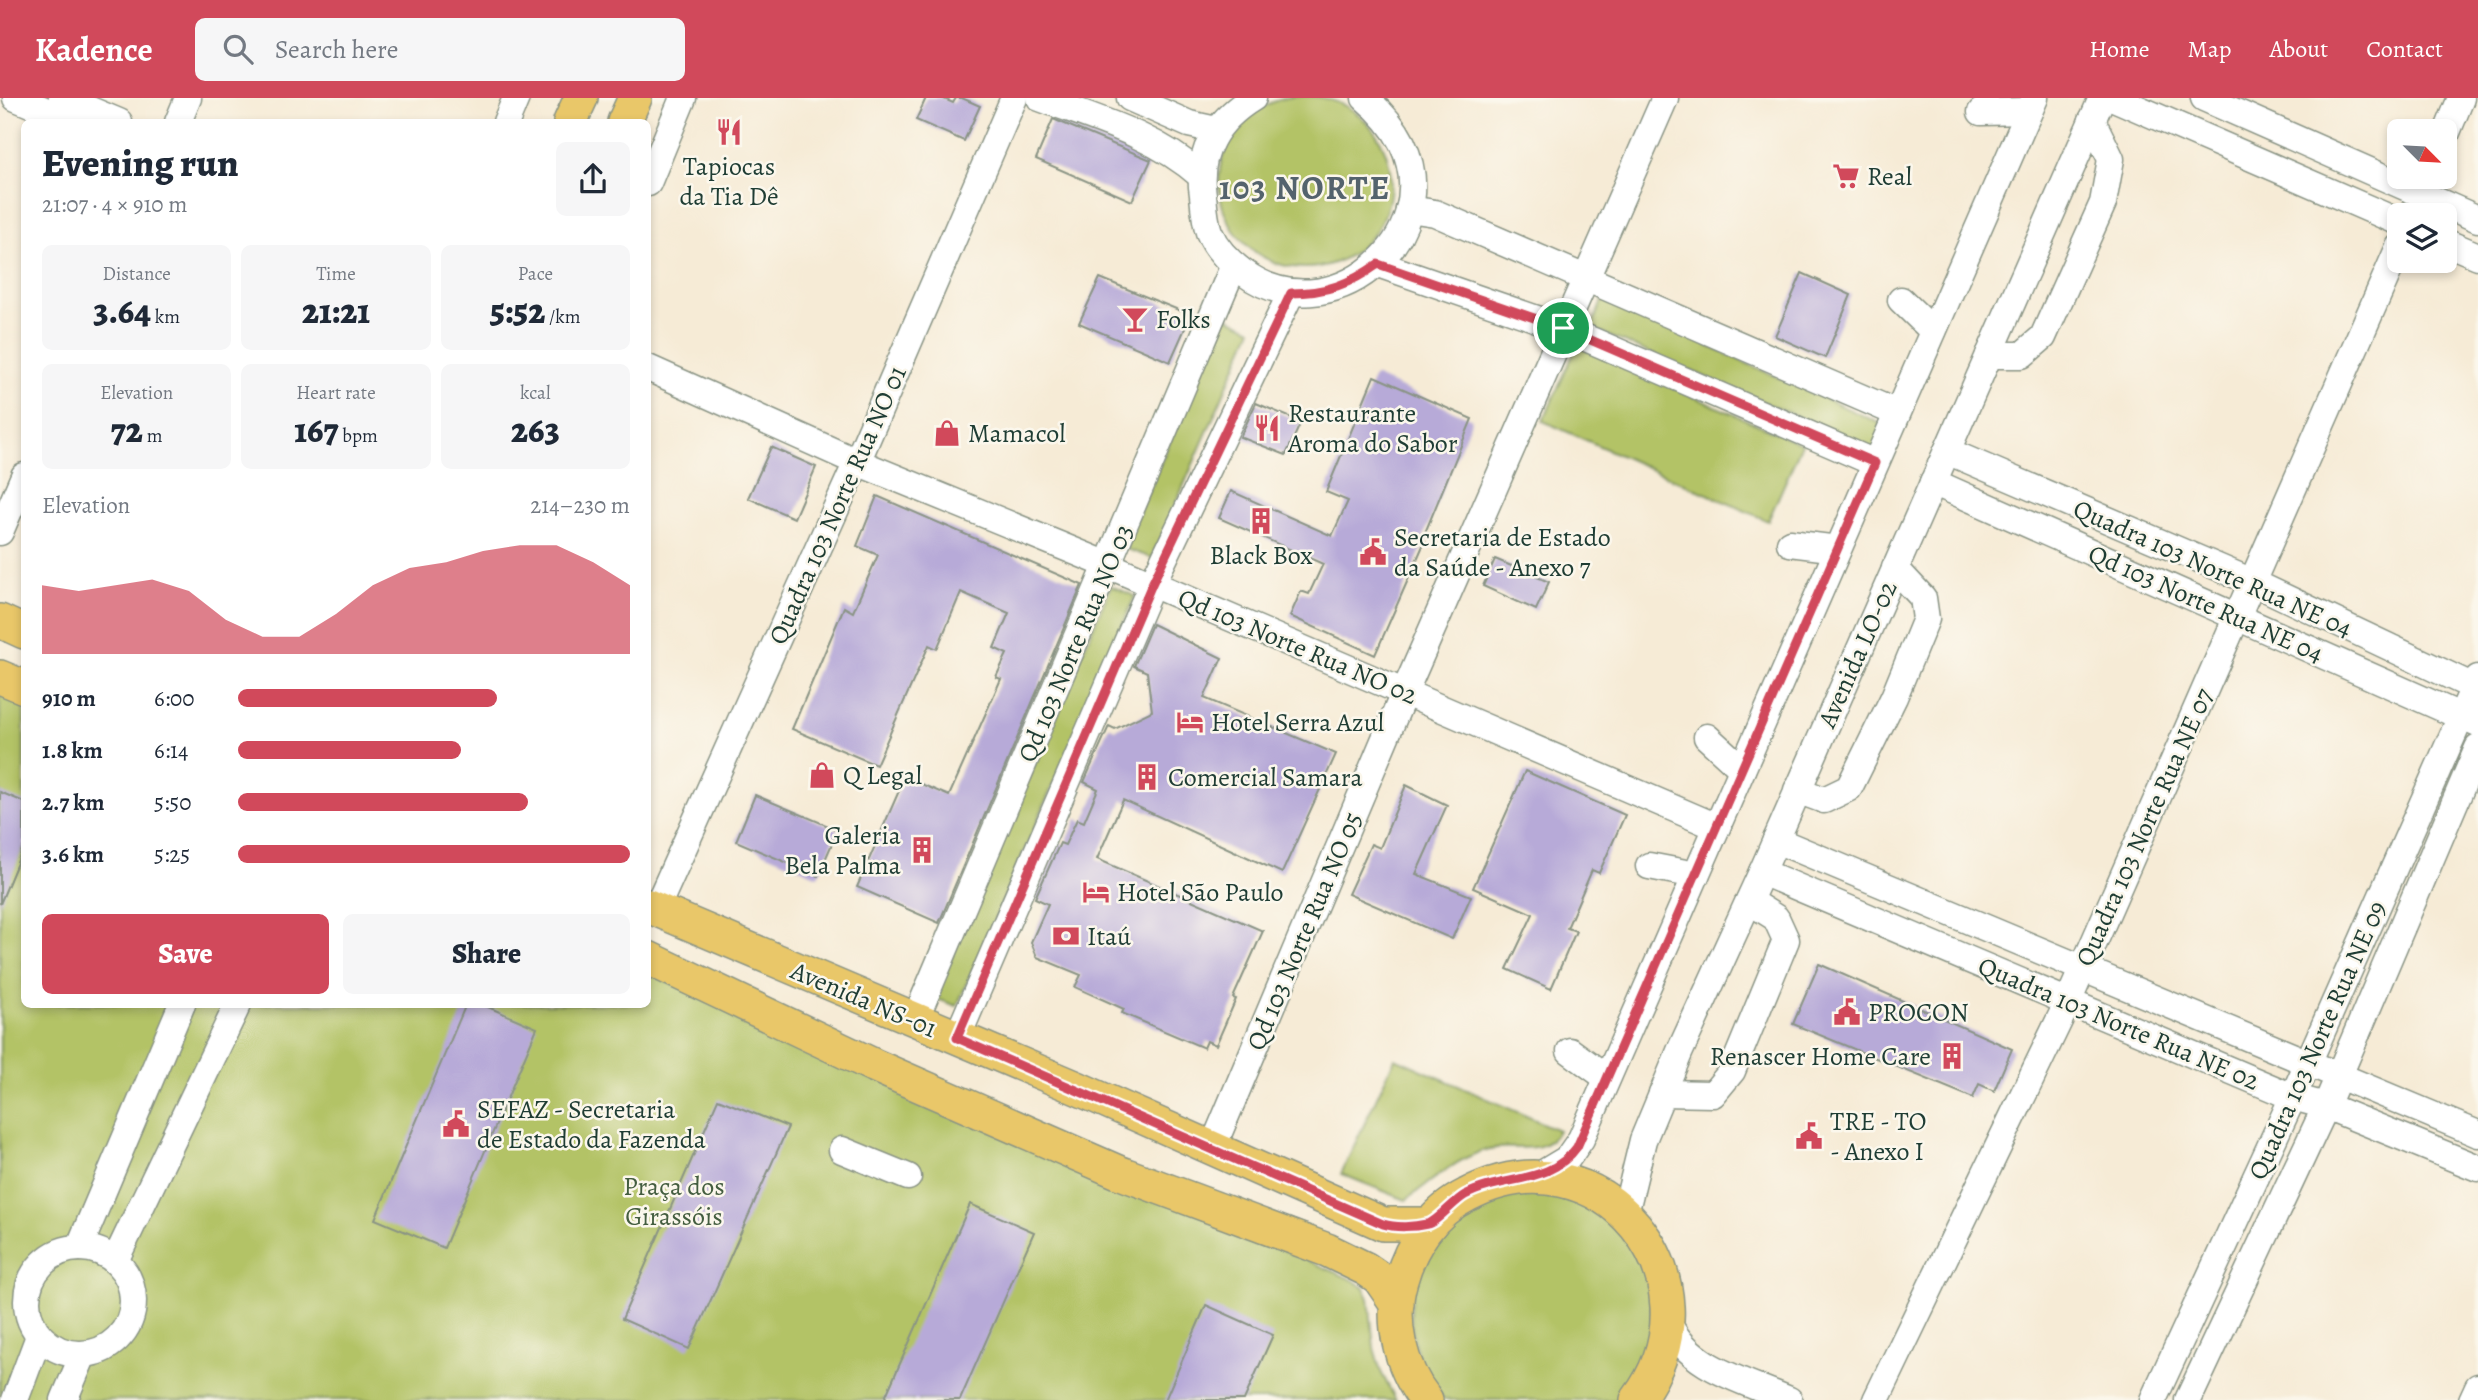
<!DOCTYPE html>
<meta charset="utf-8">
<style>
body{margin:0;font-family:Alegreya,serif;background:#f6f6f7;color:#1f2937;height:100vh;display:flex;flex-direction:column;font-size:26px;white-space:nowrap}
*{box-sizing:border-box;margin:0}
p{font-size:23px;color:#747a83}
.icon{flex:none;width:38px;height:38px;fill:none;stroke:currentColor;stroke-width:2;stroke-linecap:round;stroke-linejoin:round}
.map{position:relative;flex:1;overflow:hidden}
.side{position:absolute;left:21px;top:21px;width:630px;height:889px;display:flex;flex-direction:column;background:#fff;border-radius:10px;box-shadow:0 4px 10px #0003}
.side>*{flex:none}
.needle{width:46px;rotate:114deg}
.tools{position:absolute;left:2387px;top:21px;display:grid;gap:14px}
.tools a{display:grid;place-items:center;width:70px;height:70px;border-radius:10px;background:#fff;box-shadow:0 4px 10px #0003;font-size:35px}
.pin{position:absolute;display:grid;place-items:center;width:60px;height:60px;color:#fff;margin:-30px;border:4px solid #fff;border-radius:50%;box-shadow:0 2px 7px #0007}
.round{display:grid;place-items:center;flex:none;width:74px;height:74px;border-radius:10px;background:#f6f6f7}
.headline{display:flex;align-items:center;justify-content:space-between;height:119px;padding:0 21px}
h1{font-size:38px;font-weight:800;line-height:52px}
.figures{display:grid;grid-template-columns:repeat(3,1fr);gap:10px;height:119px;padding:7px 21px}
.figures div{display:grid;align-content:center;border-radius:10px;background:#f6f6f7;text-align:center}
.figures b{font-size:35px;font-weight:800}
.figures small{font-size:19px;font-weight:400}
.figures p{font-size:19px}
.chart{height:196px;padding:14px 21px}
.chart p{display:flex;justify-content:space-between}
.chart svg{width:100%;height:126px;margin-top:7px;fill:#d1495b;opacity:.7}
.button{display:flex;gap:14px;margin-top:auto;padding:14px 21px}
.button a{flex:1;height:80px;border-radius:10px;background:#d1495b;color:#fff;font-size:28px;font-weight:800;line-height:80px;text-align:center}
.button a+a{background:#f6f6f7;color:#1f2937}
ul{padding:0 21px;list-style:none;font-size:23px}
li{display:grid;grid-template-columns:112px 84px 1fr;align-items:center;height:52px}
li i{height:18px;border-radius:9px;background:#d1495b}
header{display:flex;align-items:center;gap:42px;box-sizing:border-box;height:98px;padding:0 35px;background:#d1495b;color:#fff}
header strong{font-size:33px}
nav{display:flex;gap:38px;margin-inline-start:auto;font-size:24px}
.search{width:490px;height:63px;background:#f6f6f7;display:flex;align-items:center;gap:18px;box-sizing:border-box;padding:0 24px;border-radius:10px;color:#747a83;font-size:26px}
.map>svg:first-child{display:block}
.green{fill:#b3c366;stroke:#69804d;stroke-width:2}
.building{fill:#b7aad8}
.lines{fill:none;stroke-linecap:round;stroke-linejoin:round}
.minor-casing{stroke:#8a9485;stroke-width:29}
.major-casing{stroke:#8a9485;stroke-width:36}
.minor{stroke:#fff;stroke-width:26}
.major{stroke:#e9c769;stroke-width:33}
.route-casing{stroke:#fff;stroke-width:14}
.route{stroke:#d1495b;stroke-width:9}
.labels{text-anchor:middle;stroke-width:5;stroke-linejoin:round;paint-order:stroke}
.poi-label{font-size:26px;fill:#1f3d34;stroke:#fbf7ec;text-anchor:start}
.street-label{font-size:26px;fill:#1f3d34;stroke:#fbf7ec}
.park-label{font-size:26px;fill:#445e40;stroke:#fbf7ec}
.district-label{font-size:33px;font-weight:bold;letter-spacing:2px;fill:#54636d;stroke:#fbf7ec}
</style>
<header>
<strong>Kadence</strong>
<div class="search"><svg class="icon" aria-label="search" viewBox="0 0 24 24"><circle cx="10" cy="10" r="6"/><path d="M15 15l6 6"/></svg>Search here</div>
<nav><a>Home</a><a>Map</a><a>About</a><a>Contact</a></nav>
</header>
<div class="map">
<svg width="2478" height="1302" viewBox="0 0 2478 1302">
<rect width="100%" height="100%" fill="#fbf7ec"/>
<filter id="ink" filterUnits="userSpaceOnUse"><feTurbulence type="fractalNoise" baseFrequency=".0143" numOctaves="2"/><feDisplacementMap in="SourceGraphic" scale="14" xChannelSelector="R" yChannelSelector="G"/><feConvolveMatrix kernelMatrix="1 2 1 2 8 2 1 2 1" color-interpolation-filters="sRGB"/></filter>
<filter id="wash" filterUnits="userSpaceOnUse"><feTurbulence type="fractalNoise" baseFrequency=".00686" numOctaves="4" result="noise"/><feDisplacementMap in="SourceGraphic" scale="28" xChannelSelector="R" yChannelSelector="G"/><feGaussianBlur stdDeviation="1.57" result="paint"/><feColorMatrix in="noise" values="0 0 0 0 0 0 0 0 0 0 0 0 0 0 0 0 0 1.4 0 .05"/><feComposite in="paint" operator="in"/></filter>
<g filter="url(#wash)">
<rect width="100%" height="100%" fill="#f6ebd6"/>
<g class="green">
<circle cx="1305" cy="84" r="86"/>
<path d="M1603 201 1886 328 1876 352 1591 230Z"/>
<path d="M1225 218 1252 231 1152 460 1123 450Z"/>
<path d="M1577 248 1802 346 1768 423 1543 323Z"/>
<path d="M1111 488 1135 498 957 908 934 900Z"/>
<path d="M0 594 24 604V906H648V875L1353 1182 1364 1190 1369 1200 1374 1250 1381 1274 1396 1302H0Z"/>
<path d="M1395 960 1558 1032C1546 1058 1518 1047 1495 1050 1462 1055 1432 1083 1406 1102L1341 1076Z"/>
<path d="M1516 1094 1575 1100 1621 1131 1650 1183 1652 1236 1618 1302H1444C1398 1249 1400 1171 1452 1122 1465 1111 1500 1101 1516 1094Z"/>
</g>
<g id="blocks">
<g class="building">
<path d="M926 0H942L953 5 956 0H962L980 8 964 43 916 22Z"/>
<path d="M1053 21 1151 62 1132 103 1036 61Z"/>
<path d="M1802 175 1851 197 1825 260 1775 238Z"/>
<path d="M1100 180 1191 217 1170 264 1079 225Z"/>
<path d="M1374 278 1472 321 1422 442 1425 443 1375 557 1290 518 1301 493 1309 496 1323 466 1219 420 1231 393 1332 438 1348 403 1326 394Z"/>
<path d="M1256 305 1301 324 1286 357 1240 339Z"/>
<path d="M771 349 816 369 794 420 748 400Z"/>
<path d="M877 398 1082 487 939 825 857 789 905 679 949 698 1001 581 996 579 1007 556 994 550 1009 515 961 494 937 551 929 547 876 667 792 631 844 509 853 514 878 457 857 448Z"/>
<path d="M1495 461 1549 484 1536 512 1483 488Z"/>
<path d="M1152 526 1222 560 1204 600 1336 656 1282 775 1123 702 1097 761 1263 833 1233 900 1236 901 1216 947 1207 943 1204 950 1122 915 1124 911 1075 889 1081 877 1037 859 1031 844 1048 806 1035 800 1060 745 1065 747 1077 721 1084 724 1098 691 1084 684 1109 628 1115 631 1152 613 1147 574 1134 568Z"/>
<path d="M1525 673 1625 717 1599 775 1592 772 1567 830 1576 833 1551 891 1507 871 1533 816 1473 790Z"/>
<path d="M1406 687 1447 707 1416 776 1471 798 1452 841 1348 796 1371 746 1380 750Z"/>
<path d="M0 694 24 704V748L0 806Z"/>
<path d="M755 697 838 732 818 778 736 743Z"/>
<path d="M1819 866 2012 951 1994 993 1979 986 1973 1000 1793 926Z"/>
<path d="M466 906H481L537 930 444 1150 375 1121Z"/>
<path d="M718 1001 788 1029 689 1251 622 1221Z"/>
<path d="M970 1106 1034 1134 960 1302H884Z"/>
<path d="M1206 1207 1273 1237 1244 1302H1165Z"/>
</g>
</g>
</g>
<g filter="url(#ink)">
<use href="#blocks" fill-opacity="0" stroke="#8a9485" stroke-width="2"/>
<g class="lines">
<defs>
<g id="minor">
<path d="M16 0 73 24"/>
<path d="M62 0 119 24"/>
<path d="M1040 0C1096 21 1155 37 1200 77"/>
<path d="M1130 0 1189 26 1216 32"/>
<path d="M1253 0C1217 22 1196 55 1203 97 1204 109 1205 123 1209 134 1216 151 1229 164 1243 174 1328 238 1448 141 1402 45 1393 27 1380 13 1365 0"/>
<path d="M2114 0 2399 124"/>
<path d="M2204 0 2478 121"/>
<path d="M1981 14 2029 13"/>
<path d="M178 24 188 0"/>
<path d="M506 24 516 0"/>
<path d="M2445 39 2461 0"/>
<path d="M648 85 683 0"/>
<path d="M1409 111 1435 115 1897 315"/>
<path d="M2445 144 2478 158"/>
<path d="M1378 166 1563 230 1875 365"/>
<path d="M1901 202 1933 233"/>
<path d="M1989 257H2022L2043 239 2103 105 2111 61 2092 22"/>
<path d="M648 270 857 364 1108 467 1717 729"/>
<path d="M1947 353 2250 483 2478 591"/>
<path d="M1933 384 2478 626"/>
<path d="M0 434 24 378"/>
<path d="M1790 445 1838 451"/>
<path d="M1707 639 1742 671"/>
<path d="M1797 692 1824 702 1849 690 1894 599 1926 521 1923 500 1895 470"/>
<path d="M1776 742 2478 1036"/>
<path d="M1649 768 1696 777"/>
<path d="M1762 774 2293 999 2326 1008 2478 1070"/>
<path d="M656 811 857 364 1014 0"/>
<path d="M915 922 1234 167"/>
<path d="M957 940 1152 486 1291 195"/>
<path d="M1570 953 1607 980"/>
<path d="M1662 995 1713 996 1732 973 1786 842 1776 820 1749 803"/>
<path d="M1212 1051 1405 593 1665 0"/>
<path d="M842 1052 908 1079"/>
<path d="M1537 1079 1567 1061 1581 1041 2035 0"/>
<path d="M1625 1116 1643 1042 1680 953 1762 774 2102 0"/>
<path d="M79 1150 182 906"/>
<circle cx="80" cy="1203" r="53"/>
<path d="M115 1163 238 906"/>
<path d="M1668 1224C1689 1271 1744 1282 1789 1302"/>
<path d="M15 1302 39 1238"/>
<path d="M64 1302 83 1257"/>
<path d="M1876 1302 2068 904 2399 149"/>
<path d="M2153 1302 2293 999 2478 580"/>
<path d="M2188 1302 2326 1008 2478 650"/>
<path d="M2472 1302 2478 1289"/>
</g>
<g id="major">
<path d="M570 24 581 0"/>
<path d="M624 24 635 0"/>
<path d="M0 523 24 534"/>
<path d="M0 579 24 589"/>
<path d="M648 808 1077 990 1383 1126H1430"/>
<path d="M648 860 873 967 1118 1074 1327 1152 1366 1171 1379 1180 1397 1206"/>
<path d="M1426 1302C1400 1269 1389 1223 1401 1182 1411 1146 1433 1114 1467 1097 1600 1026 1727 1183 1637 1302"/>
</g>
</defs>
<use href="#minor" class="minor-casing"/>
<use href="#major" class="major-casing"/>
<use href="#minor" class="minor"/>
<use href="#major" class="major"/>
</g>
</g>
<g class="lines" filter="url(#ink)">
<defs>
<path id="route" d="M1378 166 1563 230 1875 365 1577 1049C1550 1087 1503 1077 1465 1097 1454 1103 1436 1125 1427 1126 1414 1129 1396 1130 1383 1126L957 940 1152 486 1291 195C1326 195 1350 186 1378 166Z"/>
</defs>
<use href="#route" class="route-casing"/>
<use href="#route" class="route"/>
</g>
<defs>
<symbol id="restaurant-bare" viewBox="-9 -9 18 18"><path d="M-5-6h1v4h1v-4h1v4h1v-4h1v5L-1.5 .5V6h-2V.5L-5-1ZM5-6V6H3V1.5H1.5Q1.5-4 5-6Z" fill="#d1495b" stroke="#fbf7ec" stroke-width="2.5" paint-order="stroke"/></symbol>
<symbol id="supermarket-bare" viewBox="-9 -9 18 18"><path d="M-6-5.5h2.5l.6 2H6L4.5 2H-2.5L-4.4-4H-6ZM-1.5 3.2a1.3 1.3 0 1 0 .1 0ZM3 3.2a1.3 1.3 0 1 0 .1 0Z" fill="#d1495b" stroke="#fbf7ec" stroke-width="2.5" paint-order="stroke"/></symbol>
<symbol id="bar-bare" viewBox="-9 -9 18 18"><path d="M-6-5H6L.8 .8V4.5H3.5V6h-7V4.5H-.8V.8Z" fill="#d1495b" stroke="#fbf7ec" stroke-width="2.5" paint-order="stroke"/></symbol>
<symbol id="shop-bare" viewBox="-9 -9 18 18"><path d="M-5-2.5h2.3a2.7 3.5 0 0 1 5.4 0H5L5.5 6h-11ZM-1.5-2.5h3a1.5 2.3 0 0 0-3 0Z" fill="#d1495b" stroke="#fbf7ec" stroke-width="2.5" paint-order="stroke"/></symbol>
<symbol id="building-bare" viewBox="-9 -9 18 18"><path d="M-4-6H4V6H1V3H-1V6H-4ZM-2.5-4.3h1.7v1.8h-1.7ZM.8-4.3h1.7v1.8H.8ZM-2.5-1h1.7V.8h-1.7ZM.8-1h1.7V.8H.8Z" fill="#d1495b" stroke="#fbf7ec" stroke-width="2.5" paint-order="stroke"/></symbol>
<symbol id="civic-bare" viewBox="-9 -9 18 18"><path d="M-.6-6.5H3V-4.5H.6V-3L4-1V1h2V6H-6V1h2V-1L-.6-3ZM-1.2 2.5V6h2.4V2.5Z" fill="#d1495b" stroke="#fbf7ec" stroke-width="2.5" paint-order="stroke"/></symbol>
<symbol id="hotel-bare" viewBox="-9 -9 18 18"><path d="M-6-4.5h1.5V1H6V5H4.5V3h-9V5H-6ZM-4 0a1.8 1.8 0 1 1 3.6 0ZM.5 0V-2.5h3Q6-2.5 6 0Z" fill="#d1495b" stroke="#fbf7ec" stroke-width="2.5" paint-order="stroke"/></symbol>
<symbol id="bank-bare" viewBox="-9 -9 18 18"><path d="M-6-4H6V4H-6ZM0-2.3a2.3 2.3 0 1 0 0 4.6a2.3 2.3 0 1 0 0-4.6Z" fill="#d1495b" stroke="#fbf7ec" stroke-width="2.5" paint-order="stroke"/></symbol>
</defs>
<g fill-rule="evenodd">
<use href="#restaurant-bare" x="710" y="15" width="38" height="38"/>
<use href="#supermarket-bare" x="1827" y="59" width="38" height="38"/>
<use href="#bar-bare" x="1116" y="202" width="38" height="38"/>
<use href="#restaurant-bare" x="1248" y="311" width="38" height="38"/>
<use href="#shop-bare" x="928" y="316" width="38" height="38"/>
<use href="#building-bare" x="1242" y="404" width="38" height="38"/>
<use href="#civic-bare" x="1354" y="435" width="38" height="38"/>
<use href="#hotel-bare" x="1171" y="605" width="38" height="38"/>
<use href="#shop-bare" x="803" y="658" width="38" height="38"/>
<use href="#building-bare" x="1128" y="660" width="38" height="38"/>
<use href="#building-bare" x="903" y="733" width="38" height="38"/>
<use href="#hotel-bare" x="1077" y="775" width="38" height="38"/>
<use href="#bank-bare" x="1047" y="819" width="38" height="38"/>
<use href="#civic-bare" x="1828" y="895" width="38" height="38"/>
<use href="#building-bare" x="1933" y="939" width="38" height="38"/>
<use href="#civic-bare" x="437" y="1007" width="38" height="38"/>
<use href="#civic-bare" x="1790" y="1019" width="38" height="38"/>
</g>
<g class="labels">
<g class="poi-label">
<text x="729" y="77" text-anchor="middle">Tapiocas<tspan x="729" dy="30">da Tia Dê</tspan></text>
<text x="1867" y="87">Real</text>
<text x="1156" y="230">Folks</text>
<text x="1288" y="324">Restaurante<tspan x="1288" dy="30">Aroma do Sabor</tspan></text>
<text x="968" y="344">Mamacol</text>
<text x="1394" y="448">Secretaria de Estado<tspan x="1394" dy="30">da Saúde - Anexo 7</tspan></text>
<text x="1261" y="466" text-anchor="middle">Black Box</text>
<text x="1211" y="633">Hotel Serra Azul</text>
<text x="843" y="686">Q Legal</text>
<text x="1168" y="688">Comercial Samara</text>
<text x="901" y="746" text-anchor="end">Galeria<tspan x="901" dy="30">Bela Palma</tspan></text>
<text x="1117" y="803">Hotel São Paulo</text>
<text x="1087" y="847">Itaú</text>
<text x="1868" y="923">PROCON</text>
<text x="1931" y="967" text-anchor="end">Renascer Home Care</text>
<text x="477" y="1020">SEFAZ - Secretaria<tspan x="477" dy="30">de Estado da Fazenda</tspan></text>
<text x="1830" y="1032">TRE - TO<tspan x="1830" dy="30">- Anexo I</tspan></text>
</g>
<g class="street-label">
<text transform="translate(837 407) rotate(-66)" y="9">Quadra 103 Norte Rua NO 01</text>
<text transform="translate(2213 470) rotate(24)" y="9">Quadra 103 Norte Rua NE 04</text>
<text transform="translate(2206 505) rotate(24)" y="9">Qd 103 Norte Rua NE 04</text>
<text transform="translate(1075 545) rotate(-67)" y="9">Qd 103 Norte Rua NO 03</text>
<text transform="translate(1298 548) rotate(23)" y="9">Qd 103 Norte Rua NO 02</text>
<text transform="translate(1857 556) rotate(-66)" y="9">Avenida LO-02</text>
<text transform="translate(2144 729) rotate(-66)" y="9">Quadra 103 Norte Rua NE 07</text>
<text transform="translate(1304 833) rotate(-67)" y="9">Qd 103 Norte Rua NO 05</text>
<text transform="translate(864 901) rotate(23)" y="9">Avenida NS-01</text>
<text transform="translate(2119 925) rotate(23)" y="9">Quadra 103 Norte Rua NE 02</text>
<text transform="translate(2317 942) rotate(-66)" y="9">Quadra 103 Norte Rua NE 09</text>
</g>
<g class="park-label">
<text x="674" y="1097">Praça dos<tspan x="674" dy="30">Girassóis</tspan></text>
</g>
<g class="district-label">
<text x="1305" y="101">103 NORTE</text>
</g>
</g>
</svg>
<div class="tools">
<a><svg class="needle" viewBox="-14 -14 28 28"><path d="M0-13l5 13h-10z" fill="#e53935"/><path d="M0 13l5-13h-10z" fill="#747a83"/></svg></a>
<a><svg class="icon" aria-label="layers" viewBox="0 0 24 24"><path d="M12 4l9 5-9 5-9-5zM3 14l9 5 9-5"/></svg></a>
</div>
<div class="pin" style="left:1563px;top:230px;background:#1e9e55"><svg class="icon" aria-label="arrive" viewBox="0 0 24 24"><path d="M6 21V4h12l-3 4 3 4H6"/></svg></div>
<section class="side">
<div class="headline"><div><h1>Evening run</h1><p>21:07 · 4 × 910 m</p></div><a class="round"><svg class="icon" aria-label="share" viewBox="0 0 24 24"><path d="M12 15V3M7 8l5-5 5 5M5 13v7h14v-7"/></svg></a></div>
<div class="figures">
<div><p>Distance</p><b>3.64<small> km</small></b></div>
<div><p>Time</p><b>21:21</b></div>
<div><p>Pace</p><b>5:52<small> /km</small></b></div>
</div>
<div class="figures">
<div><p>Elevation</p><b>72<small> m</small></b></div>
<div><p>Heart rate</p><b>167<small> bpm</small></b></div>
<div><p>kcal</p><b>263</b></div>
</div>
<div class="chart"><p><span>Elevation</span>214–230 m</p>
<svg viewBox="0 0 160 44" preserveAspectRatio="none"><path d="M0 44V20L10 22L20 20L30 18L40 22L50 32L60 38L70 38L80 30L90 20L100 14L110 12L120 8L130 6L140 6L150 12L160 20V44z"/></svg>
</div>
<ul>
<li><b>910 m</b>6:00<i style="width:66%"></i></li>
<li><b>1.8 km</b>6:14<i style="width:57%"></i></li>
<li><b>2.7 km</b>5:50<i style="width:74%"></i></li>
<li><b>3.6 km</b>5:25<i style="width:100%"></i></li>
</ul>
<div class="button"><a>Save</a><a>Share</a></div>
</section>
</div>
